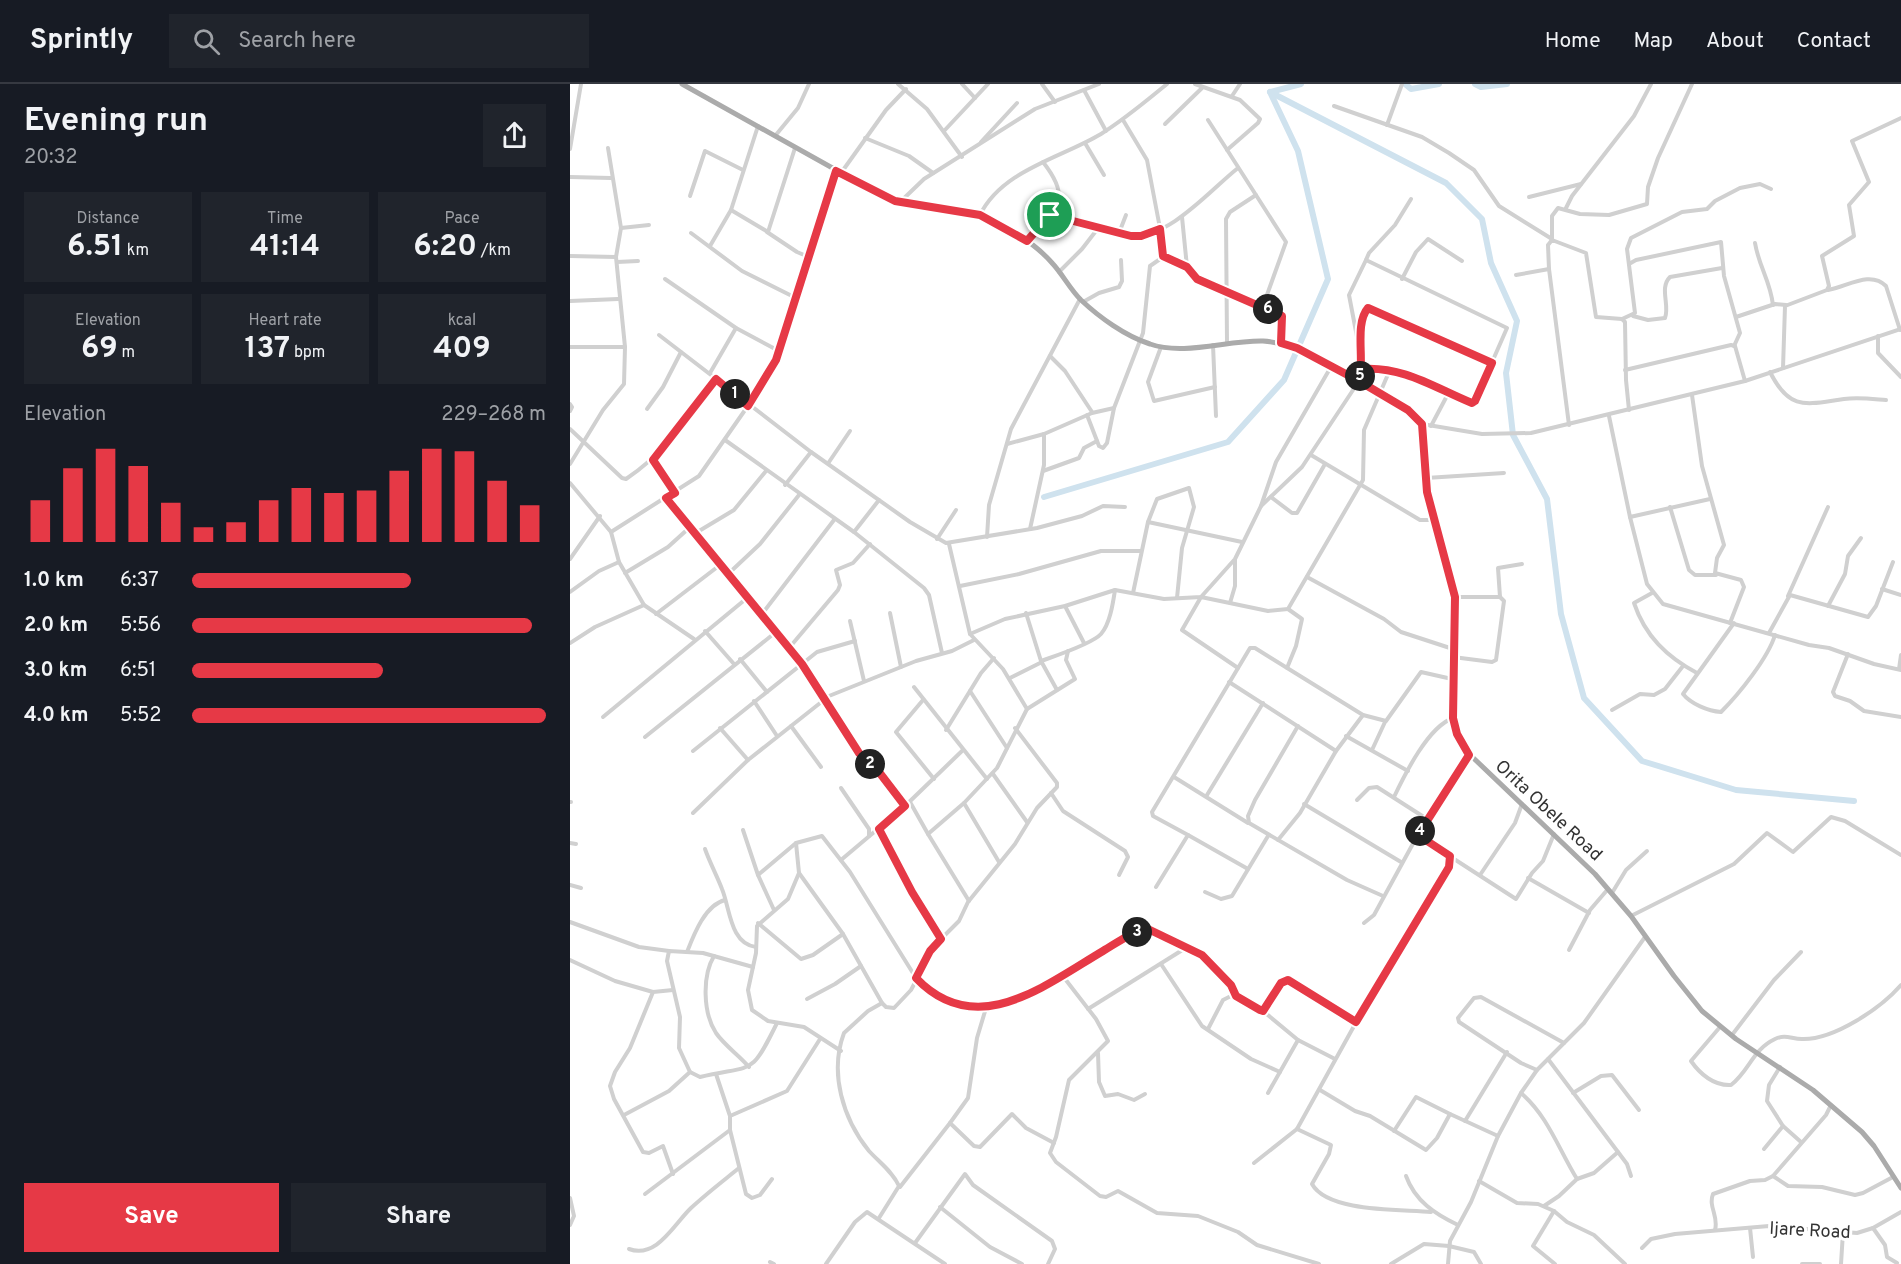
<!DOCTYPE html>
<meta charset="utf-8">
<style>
body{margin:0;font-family:Overpass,sans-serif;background:#20242c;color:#f1f3f6;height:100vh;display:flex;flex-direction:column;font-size:22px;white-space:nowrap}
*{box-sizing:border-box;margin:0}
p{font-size:20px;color:#9ea1a6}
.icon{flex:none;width:33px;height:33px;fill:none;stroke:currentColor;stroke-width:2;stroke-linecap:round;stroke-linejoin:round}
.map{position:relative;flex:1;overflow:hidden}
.details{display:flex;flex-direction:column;background:#171b24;width:570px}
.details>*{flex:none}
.pin{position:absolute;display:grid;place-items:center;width:51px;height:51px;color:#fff;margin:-26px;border:3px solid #fff;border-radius:50%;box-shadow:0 2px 6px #0007}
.km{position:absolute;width:30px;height:30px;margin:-15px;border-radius:50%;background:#222;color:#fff;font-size:16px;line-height:30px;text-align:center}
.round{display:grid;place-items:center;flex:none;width:63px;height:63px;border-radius:0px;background:#20242c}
.head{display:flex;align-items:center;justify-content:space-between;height:102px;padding:0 24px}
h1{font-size:33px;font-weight:700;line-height:45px}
.metrics{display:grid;grid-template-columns:repeat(3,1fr);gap:9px;height:102px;padding:6px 24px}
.metrics div{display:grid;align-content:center;border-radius:0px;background:#20242c;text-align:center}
.metrics b{font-size:30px;font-weight:700}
.metrics small{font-size:16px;font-weight:400}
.metrics p{font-size:16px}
.chart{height:168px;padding:12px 24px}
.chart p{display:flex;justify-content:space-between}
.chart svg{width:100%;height:108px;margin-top:6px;stroke:#e63946;stroke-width:6}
.primary-button{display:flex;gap:12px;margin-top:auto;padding:12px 24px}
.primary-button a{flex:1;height:69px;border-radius:0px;background:#e63946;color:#fff;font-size:24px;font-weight:700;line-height:69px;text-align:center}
.primary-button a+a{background:#20242c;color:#f1f3f6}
ul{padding:0 24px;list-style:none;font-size:20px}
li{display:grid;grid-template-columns:96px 72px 1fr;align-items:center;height:45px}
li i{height:15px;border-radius:8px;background:#e63946}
header{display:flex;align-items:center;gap:36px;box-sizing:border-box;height:84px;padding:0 30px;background:#171b24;border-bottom:2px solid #363941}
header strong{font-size:28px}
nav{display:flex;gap:33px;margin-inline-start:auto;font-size:21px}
.search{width:420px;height:54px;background:#20242c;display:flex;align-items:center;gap:15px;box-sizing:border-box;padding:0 21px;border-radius:0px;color:#9ea1a6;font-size:22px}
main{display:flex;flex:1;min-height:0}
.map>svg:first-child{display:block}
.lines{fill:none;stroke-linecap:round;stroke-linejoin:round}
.river{stroke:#cfe2ee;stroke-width:6}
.minor{stroke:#d0d0d0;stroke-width:4}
.major{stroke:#ababab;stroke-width:5}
.route-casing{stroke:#fff;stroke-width:12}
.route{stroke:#e63946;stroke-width:8}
.labels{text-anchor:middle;stroke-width:6;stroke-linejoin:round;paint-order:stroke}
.street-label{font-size:18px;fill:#333;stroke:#fff}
</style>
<header>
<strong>Sprintly</strong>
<div class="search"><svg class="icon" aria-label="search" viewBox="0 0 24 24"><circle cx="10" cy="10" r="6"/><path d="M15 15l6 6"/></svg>Search here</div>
<nav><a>Home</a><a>Map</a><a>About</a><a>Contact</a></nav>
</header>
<main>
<section class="details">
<div class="head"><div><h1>Evening run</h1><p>20:32</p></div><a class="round"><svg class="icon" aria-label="share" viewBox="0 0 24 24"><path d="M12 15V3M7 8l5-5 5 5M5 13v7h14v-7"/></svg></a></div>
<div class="metrics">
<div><p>Distance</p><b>6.51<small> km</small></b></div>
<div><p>Time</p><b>41:14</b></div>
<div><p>Pace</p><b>6:20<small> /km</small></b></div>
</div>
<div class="metrics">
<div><p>Elevation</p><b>69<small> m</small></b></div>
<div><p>Heart rate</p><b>137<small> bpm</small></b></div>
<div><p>kcal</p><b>409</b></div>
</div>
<div class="chart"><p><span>Elevation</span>229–268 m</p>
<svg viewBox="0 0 160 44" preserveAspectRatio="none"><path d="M5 44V27M15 44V14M25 44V6M35 44V13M45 44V28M55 44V38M65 44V36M75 44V27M85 44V22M95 44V24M105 44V23M115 44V15M125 44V6M135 44V7M145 44V19M155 44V29"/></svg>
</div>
<ul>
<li><b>1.0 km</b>6:37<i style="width:62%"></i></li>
<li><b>2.0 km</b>5:56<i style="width:96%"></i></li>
<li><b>3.0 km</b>6:51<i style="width:54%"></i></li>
<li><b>4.0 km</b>5:52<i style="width:100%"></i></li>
</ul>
<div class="primary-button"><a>Save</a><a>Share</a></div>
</section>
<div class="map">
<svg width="1331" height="1180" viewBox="0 0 1331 1180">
<rect width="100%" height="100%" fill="#fff"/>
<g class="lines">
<g class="river">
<path d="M835 0 841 5 869 0"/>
<path d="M905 0 911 3 937 0"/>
<path d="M700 8 876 99 912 135 921 179 947 237 936 289 943 351 977 415 991 530 1014 614 1072 677 1166 706 1284 717"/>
<path d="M474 413 658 358 714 296 758 195 728 67 700 8 731 0"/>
</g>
<g class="minor">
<path d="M328 0 357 25 392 73"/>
<path d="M392 0 405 14"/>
<path d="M472 0 485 18"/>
<path d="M625 0 670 16 690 35 688 39 657 66"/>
<path d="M514 6 536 47"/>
<path d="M662 12 670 0"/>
<path d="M764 22 852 53 879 69 904 86 929 122 982 155"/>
<path d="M638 36 716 158 693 222"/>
<path d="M595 40 632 4"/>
<path d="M817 41 832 0"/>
<path d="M374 47 418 0"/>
<path d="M205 52 228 24 239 0"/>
<path d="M295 54 339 72 363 89"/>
<path d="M411 58 447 19"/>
<path d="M515 59 534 91"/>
<path d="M0 65 11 0"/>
<path d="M271 89 316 26 336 5"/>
<path d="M0 93 41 94"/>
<path d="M120 112 135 67 173 86"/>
<path d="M959 113 1011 100"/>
<path d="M841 115 825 141 799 169 796 176 937 244 905 317 901 319 879 308 861 342"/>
<path d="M329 119 354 95 465 25 529 0"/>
<path d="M996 124 1002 112 1064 32 1081 0"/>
<path d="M161 126 198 148 225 64"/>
<path d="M410 131C432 86 491 74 531 50 555 35 575 18 597 0"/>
<path d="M480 131 561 152C600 154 639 107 668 84"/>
<path d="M612 133 617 183"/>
<path d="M51 144 79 141"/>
<path d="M197 148 227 168 239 173"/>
<path d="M121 149 172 187 226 214"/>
<path d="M549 149 556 131"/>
<path d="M982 156V132L988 124 1010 130 1039 131 1077 120 1078 103 1088 74 1122 0"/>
<path d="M457 157C483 124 505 119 473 78"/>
<path d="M1185 159C1189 183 1200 196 1203 221"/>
<path d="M140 162 161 126 188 42"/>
<path d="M0 172 46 173"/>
<path d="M593 173 617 183 627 195 712 232 711 259"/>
<path d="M47 178 68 177"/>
<path d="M1059 180 1066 176 1151 158 1154 192 1170 249 1164 262"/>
<path d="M489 188 512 165 529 143"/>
<path d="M946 191 979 185"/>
<path d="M95 195 166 244 209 267"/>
<path d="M832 195 846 168 858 155 892 177"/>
<path d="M1258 206C1277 203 1300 186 1316 202L1330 246"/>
<path d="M0 217 48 215"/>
<path d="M513 218 529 209 549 203 552 197 551 176"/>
<path d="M1063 232 1078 236 1095 234C1100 221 1089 204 1100 193L1152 184"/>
<path d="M1166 233 1205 220 1216 221"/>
<path d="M1052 235 1065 229 1057 165 1061 154 1112 128 1137 125 1145 117 1170 104 1190 100 1201 105"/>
<path d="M89 251 241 368 340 438 376 459 467 444 512 432 533 422 555 423"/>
<path d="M1308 252V269L1331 293"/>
<path d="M657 259 656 135 660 128 686 111"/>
<path d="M790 259 793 230 798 224 922 279"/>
<path d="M643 261 646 332"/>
<path d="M0 263H55"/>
<path d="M591 263 578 298 584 317 645 303"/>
<path d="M480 272 495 287 522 328"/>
<path d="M1213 284 1215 222 1257 206 1259 202 1252 172 1284 152 1279 121 1299 98 1282 57 1331 34"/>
<path d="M792 285 808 284 819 288"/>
<path d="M1055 286 1161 261 1165 262 1175 297"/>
<path d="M1200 288C1220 328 1237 320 1274 315 1288 313 1303 315 1316 316"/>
<path d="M140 289 166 244"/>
<path d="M1122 311 1132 382 1154 461 1147 474 1145 489 1171 496 1174 503 1160 539"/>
<path d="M0 320 2 323 0 327"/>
<path d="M77 325 93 303 111 268"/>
<path d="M517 331 529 362 533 364 537 359 544 324"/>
<path d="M1039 332 1060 433 1140 415"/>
<path d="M852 340 912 350 961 349 1175 297 1331 245"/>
<path d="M999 341 979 185 978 161 982 156 1016 169 1026 233 1052 235 1055 238 1056 296 1059 326"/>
<path d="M0 345 52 394 56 395C93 370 123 333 146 295"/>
<path d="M155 356 284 448 354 504 359 511 372 569"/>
<path d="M437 360 474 350 522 329 544 324 573 249 580 182 593 173V160L577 76 553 36"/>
<path d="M741 371 850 436H864"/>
<path d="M83 376 105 409"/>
<path d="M259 378 280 347"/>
<path d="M0 380 33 326 54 300 55 263 46 173 51 144 38 64"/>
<path d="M473 387 509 374 514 364 527 357"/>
<path d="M856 394 934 389"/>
<path d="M0 399 41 448 49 478 74 521 124 555"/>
<path d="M215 401 241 368"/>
<path d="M701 413 722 429H727L755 380"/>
<path d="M96 414 225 571 289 669 309 688 335 722"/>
<path d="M691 422 732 383 789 297 792 279 779 211 796 176"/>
<path d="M1100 423 1119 486 1125 491H1146"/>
<path d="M1060 433 1077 500 1093 520 1239 561 1259 564 1304 580 1331 586"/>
<path d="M578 438 587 415 619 404 624 423 612 464 607 514"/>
<path d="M460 445 474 381V350"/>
<path d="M41 448 129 392 189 306 209 267 266 87"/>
<path d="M284 448 309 416"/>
<path d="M124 450 164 426 196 387"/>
<path d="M417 453 419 421 441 345 510 215"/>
<path d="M367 455 386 426"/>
<path d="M379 460 400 550 433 585 457 625"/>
<path d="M0 475 30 432"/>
<path d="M55 489 98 463 119 444"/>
<path d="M157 491 190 460 229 411"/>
<path d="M737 493 814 535 831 548 883 565"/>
<path d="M390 502 449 490 531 467H571"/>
<path d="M1312 505 1331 511"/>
<path d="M0 508 29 487 49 478"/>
<path d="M563 509 578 438 672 458"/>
<path d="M1082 509 1064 519C1075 552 1097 573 1127 589"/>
<path d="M1218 512 1258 423"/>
<path d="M930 513 928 484 952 480"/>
<path d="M660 519 665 502V476"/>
<path d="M495 522 514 559"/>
<path d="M1258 522 1275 490 1278 472 1291 454"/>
<path d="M320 529 331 583"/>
<path d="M456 529 471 577 487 606"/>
<path d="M86 530 150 481"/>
<path d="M192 530 264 436"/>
<path d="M280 537 294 597"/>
<path d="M1164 539 1113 610C1121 620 1138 627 1151 628 1169 610 1198 574 1205 551"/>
<path d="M135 547 164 580"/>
<path d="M1199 549 1220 511 1298 533 1306 522 1323 478"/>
<path d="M400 550 435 535 495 522 545 506 594 515 631 513 665 475 691 422 706 378 762 281"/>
<path d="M0 559 25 543 74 521"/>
<path d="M219 564 268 506 270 501 266 486 283 479 300 460"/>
<path d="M1278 570 1263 608 1265 612 1280 617 1294 627 1331 633"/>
<path d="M883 573 922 578 926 576 934 517 930 513H884"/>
<path d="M170 575 197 608"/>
<path d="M471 577C485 572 522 560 531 550 540 540 543 519 545 506"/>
<path d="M668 584 612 546 631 513 698 527 718 525 793 396 794 346 819 288 843 291 879 308"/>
<path d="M717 584 726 562 732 535 718 525"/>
<path d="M1329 585 1331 571"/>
<path d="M440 594 472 578"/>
<path d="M659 598 766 667"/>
<path d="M344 603 417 695"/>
<path d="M400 607 437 664"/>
<path d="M353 616 326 648 364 695"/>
<path d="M184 617 207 652"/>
<path d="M1042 626 1070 610 1084 611 1095 605 1113 582"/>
<path d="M33 633 177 514"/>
<path d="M221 642 251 683"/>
<path d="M728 642 685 716 678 732 679 739 777 796 813 812"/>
<path d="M150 644 178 676"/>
<path d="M376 646 411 589 424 574"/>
<path d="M776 652 838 687"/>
<path d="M75 653 206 548"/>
<path d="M802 666 815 638"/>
<path d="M123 667 247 568 285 557"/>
<path d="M423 690 457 738"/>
<path d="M604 693 678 739"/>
<path d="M271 704 299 745V752"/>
<path d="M481 709 493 727 555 767 558 773 549 791"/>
<path d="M637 711 693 619"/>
<path d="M824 713C835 690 858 643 883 634"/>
<path d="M787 716 799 704 807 703 857 735"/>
<path d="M0 718H1"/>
<path d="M340 718 358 750"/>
<path d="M394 719 358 750 399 817"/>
<path d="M734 720 831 778"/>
<path d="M123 729 178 676 259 612 346 577 382 567 404 556"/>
<path d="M309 745 342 808 371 855"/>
<path d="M173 746 188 791 204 826"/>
<path d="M618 751 678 785"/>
<path d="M708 756 730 729 766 667 793 631"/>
<path d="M0 759 6 760"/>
<path d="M226 759 229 789 273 850 312 919 316 923 324 924 341 906 365 861 389 837 398 818 445 760 467 724 487 703V699L445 644"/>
<path d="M135 765C140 779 147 792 152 805 160 824 160 860 186 863"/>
<path d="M881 773 946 815 962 789 973 777 984 750"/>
<path d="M271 776 335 722 393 666"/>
<path d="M429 778 394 719 427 684 457 625 505 595 496 576 498 567"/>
<path d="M229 789 218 815 187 842 186 869 178 906 182 926 198 937 234 943 271 967"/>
<path d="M188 791 226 759 252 752 280 788 346 894 365 912 378 919 409 925 445 916 575 845 584 846 632 871 661 901 666 912"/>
<path d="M910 791 945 739 952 720"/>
<path d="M958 794 1019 829"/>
<path d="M0 801 11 804"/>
<path d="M586 803 618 751 583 732 582 728 680 564H685L793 631 816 637 851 588 882 595"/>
<path d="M635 808 651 815 662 812 698 752"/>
<path d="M1042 809 1056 786 1077 767"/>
<path d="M1061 832 1164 780 1197 749 1223 768 1261 733 1275 737 1331 771"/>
<path d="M0 838 69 863 99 867"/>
<path d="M188 839 231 875 243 871 273 850"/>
<path d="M794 839 804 831 851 745 899 671"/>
<path d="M999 866 1020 826 1038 805"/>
<path d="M117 868C124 850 135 821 155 816"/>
<path d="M144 872C132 892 133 929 146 949 155 962 169 971 179 983"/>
<path d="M0 876 45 897 83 908"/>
<path d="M591 880 632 942 681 975 710 988"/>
<path d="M492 891 526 935 538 957 499 996 486 1053 480 1069 486 1078 530 1112 536 1113 548 1107 587 1129 628 1132 668 1148 687 1161 749 1180"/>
<path d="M103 906 83 908 60 964 45 988 40 1002 44 1015 73 1068 79 1069 93 1062 103 1090"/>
<path d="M237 915 265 900 291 882"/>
<path d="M416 924 407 954 398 1014 380 1039 404 1062 410 1063 442 1030 456 1044 484 1059"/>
<path d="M518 925 614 865"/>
<path d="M693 927 712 899 718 896 786 938"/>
<path d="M1150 943 1121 977C1130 990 1144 1002 1161 1001 1180 986 1182 966 1205 955 1216 950 1221 955 1232 955 1264 956 1311 924 1331 901"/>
<path d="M638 945 653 916 663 911 693 927 728 956 765 975"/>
<path d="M1162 951 1204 896 1231 868"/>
<path d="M528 969 529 998 535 1012 548 1010 564 1016 575 1010"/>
<path d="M978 975 1057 1080 1061 1092"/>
<path d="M1210 983 1199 1001 1197 1017 1213 1042 1231 1058"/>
<path d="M967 986 951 979 889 938 888 934 904 914 911 913 994 959"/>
<path d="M120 988 130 993C184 980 180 994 207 939"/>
<path d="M146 990 160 1032V1046L176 1110 182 1114 190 1111 202 1095"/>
<path d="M750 1006 785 1027 800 1032 856 1066 867 1054 880 1030 928 1052"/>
<path d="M698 1009 728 956"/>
<path d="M951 1009C978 1032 989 1066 1007 1095"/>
<path d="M1003 1009 1031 992 1042 991 1069 1026"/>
<path d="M54 1031 99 1007 120 988 109 964 110 933 97 877 99 867 133 869 183 883"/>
<path d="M160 1032 217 1007 250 955"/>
<path d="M895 1037 937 968"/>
<path d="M727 1045 761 1061 759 1070 742 1100C758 1129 834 1125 861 1128"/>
<path d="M824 1047 846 1013 880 1030"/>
<path d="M1194 1065 1213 1042"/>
<path d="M684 1079 727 1045 789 933 876 788 880 772 848 751"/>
<path d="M836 1092C845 1117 865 1130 888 1141"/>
<path d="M1203 1092 1218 1102 1252 1103 1285 1111 1293 1109 1323 1093"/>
<path d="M909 1097 947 1119 968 1120 984 1127 997 1138 1024 1151 1055 1180"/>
<path d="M330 1103 380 1039"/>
<path d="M75 1110 160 1046"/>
<path d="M0 1114 4 1132 0 1141"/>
<path d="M974 1122 989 1112 1007 1095 1024 1089 1048 1068"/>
<path d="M370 1123 420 1163 452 1180"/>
<path d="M984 1127 963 1162 985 1180"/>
<path d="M309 1134 329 1102C323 1088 309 1078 299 1067 273 1035 259 989 274 949L298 927 312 919"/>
<path d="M1180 1144 1183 1173"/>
<path d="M1303 1144 1315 1161 1317 1173 1327 1179"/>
<path d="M1145 1146C1149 1132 1138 1123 1143 1110L1180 1097 1195 1096 1203 1092 1256 1031 1261 1021"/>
<path d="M345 1159 395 1090 403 1101 482 1157 485 1165 478 1180"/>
<path d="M1072 1164 1081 1155 1105 1150 1199 1142 1287 1149 1303 1144 1331 1128"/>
<path d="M59 1165C87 1175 104 1140 121 1124 136 1110 153 1097 169 1084"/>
<path d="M200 1178 204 1180"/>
<path d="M256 1180 285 1138 297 1128 375 1180"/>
<path d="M821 1180 854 1160 879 1162 904 1168 911 1180"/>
<path d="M878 1180 880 1157 901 1118 928 1052 951 1009 967 986 1014 939 1075 853"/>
<path d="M1232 1180H1250"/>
<path d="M1271 1180 1273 1148"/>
</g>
<path class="major" d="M112 0 318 115C360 132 398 121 440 146 456 155 471 166 483 180 493 191 500 205 511 216 529 233 555 252 580 260 614 272 657 256 693 257 732 259 811 306 843 330 861 347 854 382 857 405 862 441 881 475 884 512 889 562 868 620 895 666L1025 790 1061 832 1104 892 1132 927 1166 955 1243 1006 1292 1048 1304 1062 1331 1104"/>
</g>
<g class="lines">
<defs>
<path id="route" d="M480 131 457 157 410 131 325 117 266 87 206 276 178 322 146 295 83 376 105 409 96 414 232 580 289 669 309 688 335 722 309 745 342 808 371 855 360 867 346 894C406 957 474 902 533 867 547 859 562 847 578 845L632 871 661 901 666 912 690 926 693 927 711 899 718 896 786 938 879 783 880 772 848 751 899 671 887 650 883 634 885 513 857 408 852 340 838 326 789 297C795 277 784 240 798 224L922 279 905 317 902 319C865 304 834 282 792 285L789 297 727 264 711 259 712 232 627 195 617 183 593 172 590 145 571 152H561L480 131"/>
</defs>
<use href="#route" class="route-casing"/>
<use href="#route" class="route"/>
</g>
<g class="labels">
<g class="street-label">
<text transform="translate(979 726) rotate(43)" y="6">Orita Obele Road</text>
<text transform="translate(1240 1146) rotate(3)" y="6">Ijare Road</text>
</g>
</g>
</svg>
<div class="pin" style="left:480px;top:131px;background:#1e9e55"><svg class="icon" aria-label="arrive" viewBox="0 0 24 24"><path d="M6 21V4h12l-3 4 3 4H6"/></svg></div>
<b class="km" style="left:165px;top:310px">1</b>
<b class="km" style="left:300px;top:680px">2</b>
<b class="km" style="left:567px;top:848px">3</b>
<b class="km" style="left:850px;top:747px">4</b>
<b class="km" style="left:790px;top:292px">5</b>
<b class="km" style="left:698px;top:225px">6</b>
</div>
</main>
